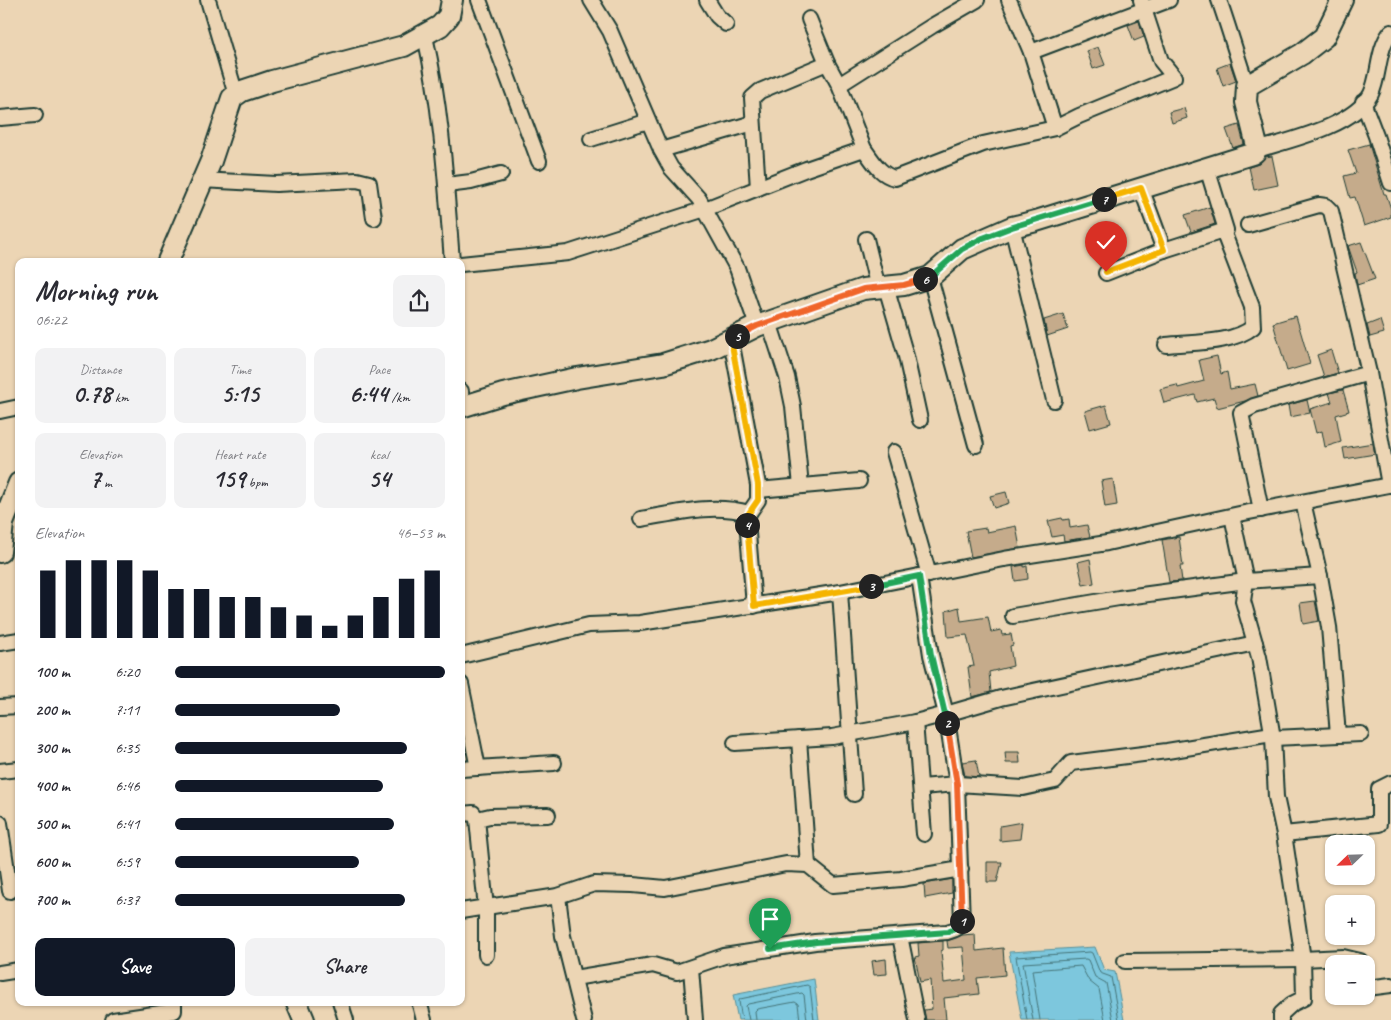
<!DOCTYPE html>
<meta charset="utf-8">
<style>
body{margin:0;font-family:Caveat,sans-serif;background:#f2f2f3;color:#2b2b33;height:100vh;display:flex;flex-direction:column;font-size:19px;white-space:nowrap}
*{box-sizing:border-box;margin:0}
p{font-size:16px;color:#7c7c81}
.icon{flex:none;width:28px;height:28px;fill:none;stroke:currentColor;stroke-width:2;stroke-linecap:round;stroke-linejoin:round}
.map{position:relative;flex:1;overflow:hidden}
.details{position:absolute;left:15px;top:258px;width:450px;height:748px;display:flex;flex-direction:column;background:#fff;border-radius:10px;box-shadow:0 1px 4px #0004}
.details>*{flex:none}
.needle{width:32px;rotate:247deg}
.tools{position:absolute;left:1325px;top:835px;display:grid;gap:10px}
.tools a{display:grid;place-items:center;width:50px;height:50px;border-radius:10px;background:#fff;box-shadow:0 1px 4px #0004;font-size:25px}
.pin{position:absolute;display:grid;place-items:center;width:42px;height:42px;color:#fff;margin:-51px -21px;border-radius:50% 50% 50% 0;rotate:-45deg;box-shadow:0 0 5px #0007}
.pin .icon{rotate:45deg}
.km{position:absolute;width:25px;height:25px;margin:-12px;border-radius:50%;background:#222;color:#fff;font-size:14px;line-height:25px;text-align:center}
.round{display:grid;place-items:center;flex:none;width:52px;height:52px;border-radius:10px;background:#f2f2f3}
.overview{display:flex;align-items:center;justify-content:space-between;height:85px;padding:0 20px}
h1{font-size:28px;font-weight:700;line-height:38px}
.stats{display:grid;grid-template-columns:repeat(3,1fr);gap:8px;height:85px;padding:5px 20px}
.stats div{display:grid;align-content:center;border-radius:10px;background:#f2f2f3;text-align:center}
.stats b{font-size:25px;font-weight:700}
.stats small{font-size:14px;font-weight:400}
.stats p{font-size:14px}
.chart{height:140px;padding:10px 20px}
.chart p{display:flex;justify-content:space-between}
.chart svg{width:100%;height:90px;margin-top:5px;stroke:#111827;stroke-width:6}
.action{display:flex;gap:10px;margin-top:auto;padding:10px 20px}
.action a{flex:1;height:58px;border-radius:10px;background:#111827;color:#fff;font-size:20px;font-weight:700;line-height:58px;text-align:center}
.action a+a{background:#f2f2f3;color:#2b2b33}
ul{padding:0 20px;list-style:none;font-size:16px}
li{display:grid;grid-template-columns:80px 60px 1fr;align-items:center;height:38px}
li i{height:12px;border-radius:6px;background:#111827}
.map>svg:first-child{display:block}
.water{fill:#7dc7dd;stroke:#579099}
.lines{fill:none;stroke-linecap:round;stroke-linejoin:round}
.shore{stroke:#457478;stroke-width:1}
.building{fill:#c5ab8b;stroke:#1f3d34}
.street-casing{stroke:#1f3d34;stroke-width:18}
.secondary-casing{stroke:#1f3d34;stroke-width:24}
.street{stroke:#ecd5b4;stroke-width:14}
.secondary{stroke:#ecd5b4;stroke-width:20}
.split-1-casing{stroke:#fff;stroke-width:10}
.split-2-casing{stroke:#fff;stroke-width:10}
.split-3-casing{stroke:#fff;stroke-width:10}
.split-4-casing{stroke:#fff;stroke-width:10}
.split-5-casing{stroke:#fff;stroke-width:10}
.split-6-casing{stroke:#fff;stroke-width:10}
.split-7-casing{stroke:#fff;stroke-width:10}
.split-8-casing{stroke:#fff;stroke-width:10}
.split-1{stroke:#22a559;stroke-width:6}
.split-2{stroke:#f0652b;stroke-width:6}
.split-3{stroke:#22a559;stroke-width:6}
.split-4{stroke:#f5b400;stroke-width:6}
.split-5{stroke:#f5b400;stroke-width:6}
.split-6{stroke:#f0652b;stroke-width:6}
.split-7{stroke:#22a559;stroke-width:6}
.split-8{stroke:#f5b400;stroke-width:6}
</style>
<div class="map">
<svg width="1391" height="1020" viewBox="0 0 1391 1020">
<rect width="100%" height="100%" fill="#ecd5b4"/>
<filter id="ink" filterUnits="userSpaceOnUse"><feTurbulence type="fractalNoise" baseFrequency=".02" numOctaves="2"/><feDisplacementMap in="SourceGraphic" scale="10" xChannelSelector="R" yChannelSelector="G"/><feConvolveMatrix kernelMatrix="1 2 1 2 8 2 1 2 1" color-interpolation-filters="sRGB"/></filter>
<g filter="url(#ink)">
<g class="water">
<path d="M1095 947 1104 970 1115 972 1124 1020H1022L1009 952Z"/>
<path d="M814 979 819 1020H738L733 995Z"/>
</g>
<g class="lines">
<g class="shore">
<path d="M742 1020 739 1001 740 999 807 985 810 987 814 1020"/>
<path d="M749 1020 746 1006 748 1004 802 993 804 995 807 1020"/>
<path d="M756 1020 755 1011 757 1009 795 1002 798 1004 800 1020"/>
<path d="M1027 1020 1016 957 1090 952 1092 953 1100 973 1111 977 1119 1020"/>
<path d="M1033 1020 1023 963 1086 959 1088 960 1095 977 1106 983 1113 1020"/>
<path d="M1040 1020 1032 970 1081 966 1089 981 1099 989 1105 1020"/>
</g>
</g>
<g class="building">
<path d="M1139 21 1144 37 1134 41 1128 25Z"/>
<path d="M1098 47 1105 65 1093 69 1087 51Z"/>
<path d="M1230 63 1236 81 1223 86 1217 68Z"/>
<path d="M1184 108 1187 118 1172 123 1169 112Z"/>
<path d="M1239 125 1244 144 1233 148 1226 129Z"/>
<path d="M1369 144 1384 194H1386L1391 209V217L1364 226 1355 197 1350 198 1344 176 1356 173 1348 150Z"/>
<path d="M1272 156 1278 185 1254 190 1249 167 1259 164 1265 157Z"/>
<path d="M1210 207 1215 224 1191 232 1185 215Z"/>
<path d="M1361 242 1375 279 1357 285 1355 273 1357 272 1348 246Z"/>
<path d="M1063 314 1068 329 1047 336 1044 320Z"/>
<path d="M1296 316 1310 364 1287 371 1273 323Z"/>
<path d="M1380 320 1384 333 1370 337 1367 325Z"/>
<path d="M1331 350 1338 373 1324 377 1317 355Z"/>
<path d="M1217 356 1221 374 1227 372 1230 389 1255 384 1258 396 1245 401 1217 408 1214 398 1197 402 1195 395 1164 403 1160 389 1177 385 1178 388 1204 381 1199 360Z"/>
<path d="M1343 390 1349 411 1336 415 1341 442 1325 447 1322 431 1316 433 1310 409 1332 402 1329 393Z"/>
<path d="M1307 400 1310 413 1290 417 1288 405Z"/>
<path d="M1106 405 1111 423 1090 429 1085 411Z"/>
<path d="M1373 443 1375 454 1345 459 1343 448Z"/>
<path d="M1113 479 1117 505 1105 507 1101 481Z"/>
<path d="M1006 492 1009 503 994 508 990 496Z"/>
<path d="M1062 518 1063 520 1069 519 1070 528 1087 525 1090 537 1064 541 1063 535 1052 537 1048 521Z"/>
<path d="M1016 526 1020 548 971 557 966 531 986 528 987 532Z"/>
<path d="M1179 537 1183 566H1180L1182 581 1169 582 1162 540Z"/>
<path d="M1090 559 1094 583 1083 585 1078 562Z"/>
<path d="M1024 565V567L1027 566 1028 579 1015 581 1013 567Z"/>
<path d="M1315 601 1319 621 1303 624 1300 603Z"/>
<path d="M959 607 961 621 988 617 991 632 1001 630 1002 635 1011 634 1013 645 1010 646 1013 666 989 672 991 692 972 697 968 667 974 666 967 635 948 637 946 611Z"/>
<path d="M1005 752H1019L1020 763H1006Z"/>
<path d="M976 760 979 777 965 776 962 762Z"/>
<path d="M1022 822 1020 839 1000 841V826Z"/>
<path d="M987 862H1002L997 882H987Z"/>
<path d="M952 879V893L925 898 924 884Z"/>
<path d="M975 934 976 951 1003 948 1005 975 977 978 979 994 944 998 946 1020H926L924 1010 932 1009 930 980 920 982 915 957 919 956 918 943 943 941V950L941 951 944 983 966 980 963 947 948 948 947 941 962 935Z"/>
<path d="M886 959 887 974 874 975 872 961Z"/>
</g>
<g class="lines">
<defs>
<g id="street">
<path d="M208 0 236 95"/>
<path d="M479 0 539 161"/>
<path d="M591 0 610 31 661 150 671 168 699 199 737 268 757 326"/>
<path d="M707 0 717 16 726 24"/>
<path d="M1009 0 1031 52 1055 128"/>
<path d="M1219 0C1229 28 1237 57 1247 86"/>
<path d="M809 19 827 63 839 85"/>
<path d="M425 36C442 111 446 185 452 261"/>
<path d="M1031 52 1169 0"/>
<path d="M1363 102 1376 136 1391 183"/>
<path d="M0 118 35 115"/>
<path d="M591 139 648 121"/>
<path d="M864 149C873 161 880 175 895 178L983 144 1055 128 1079 116 1174 77 1161 61 1141 0"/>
<path d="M661 150 753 123"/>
<path d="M1257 150C1290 140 1354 126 1371 94 1380 75 1377 49 1391 32"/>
<path d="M201 180 276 184 357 180 369 183 374 218"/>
<path d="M447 185 471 182 501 174"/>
<path d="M758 188 752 98 760 91 827 63"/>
<path d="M1141 188 1164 250"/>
<path d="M1248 225 1319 205 1326 206 1331 211 1369 373 1389 485 1391 484"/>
<path d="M1012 227 1054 400"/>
<path d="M866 239 878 288"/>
<path d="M461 264 568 253 705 209 806 169 864 149 839 85 932 26 977 0"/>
<path d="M1106 273 1164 250 1226 230 1207 168"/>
<path d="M930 277 976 445"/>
<path d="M886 287 906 356 920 420"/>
<path d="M769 322 787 377 793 406 801 486"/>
<path d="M731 340 758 485V500L749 513 747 521 754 606"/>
<path d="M1166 345C1191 342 1233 344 1253 327L1252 307 1223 231"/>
<path d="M461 391 462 406"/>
<path d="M0 411 19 407"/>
<path d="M894 452 929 575"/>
<path d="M758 490 859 481"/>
<path d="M1303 502 1320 576 1329 627 1338 735"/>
<path d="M1261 510 1241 413 1254 406 1369 373"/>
<path d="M641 519C677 513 712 503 749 513"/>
<path d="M840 592 854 794"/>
<path d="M1013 616 1119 598 1246 581 1320 576"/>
<path d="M0 643 19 640"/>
<path d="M461 656 589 625 640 623 840 592 1004 559 1107 543 1244 513 1389 485"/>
<path d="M461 684 478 768"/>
<path d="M0 707 19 706"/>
<path d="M915 722 924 834"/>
<path d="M1273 738 1361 734"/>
<path d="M799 739 808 865"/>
<path d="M735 743 832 737 915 722 946 714 931 655 919 576"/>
<path d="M461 769 554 763"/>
<path d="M0 771 19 769"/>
<path d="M921 787 957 784 946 714 1001 698 1255 643"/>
<path d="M461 814 473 813 477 819 486 908V955"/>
<path d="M477 819 490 816 548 815"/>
<path d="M0 823 10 891"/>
<path d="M1284 834 1379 824V789L1391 783"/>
<path d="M461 911 558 896"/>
<path d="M900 936 917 1020"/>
<path d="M1125 961 1303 959 1284 834 1276 797 1273 738 1259 657 1243 601 1246 581 1232 516"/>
<path d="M691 968 695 1020"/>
<path d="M0 973 19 970"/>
<path d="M574 978 653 965 677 972 724 956 815 942 947 932C954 930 958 929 962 922L957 784 1023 788 1055 781 1071 763 1167 751 1272 734"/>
<path d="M1366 983 1367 988 1391 985"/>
<path d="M340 1001 346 1020"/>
<path d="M419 1001 424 1020"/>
<path d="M113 1020 174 1011V1001"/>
<path d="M584 1020 563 936 558 896 594 884 633 885 665 888 786 864 808 865 833 885 901 879 961 869"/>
<path d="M1281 1020V1014L1292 1004 1304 998 1303 959 1343 957 1360 961 1361 964"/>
</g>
<g id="secondary">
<path d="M168 261 211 161 232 98 242 91 272 81 404 46 440 26 449 16 452 0"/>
<path d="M461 407 503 394 577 378 663 364 711 349 757 326 863 289 904 285 930 277 962 249 1012 227 1036 221 1252 154 1255 152 1257 146 1246 102 1247 86 1302 54 1324 37 1342 0"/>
<path d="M0 552 3 523 19 483"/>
<path d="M296 1001 304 1020"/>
</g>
</defs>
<use href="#street" class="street-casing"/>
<use href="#secondary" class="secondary-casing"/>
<use href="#street" class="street"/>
<use href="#secondary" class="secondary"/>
</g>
</g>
<g class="lines" filter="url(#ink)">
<defs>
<path id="split-1" d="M770 949 816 942 948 932 959 927 962 921"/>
<path id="split-2" d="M947 723 957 784 962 921"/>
<path id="split-3" d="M871 586 919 576 931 655 947 723"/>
<path id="split-4" d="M747 525 754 606 871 586"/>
<path id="split-5" d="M737 336 731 340 758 485V500L749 513 747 525"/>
<path id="split-6" d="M737 336 757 326 863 289 904 285 925 279"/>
<path id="split-7" d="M925 279 930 277 962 249 983 238 1012 227 1104 199"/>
<path id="split-8" d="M1104 199 1141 188 1164 250 1106 272"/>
</defs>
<use href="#split-1" class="split-1-casing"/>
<use href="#split-2" class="split-2-casing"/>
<use href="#split-3" class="split-3-casing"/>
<use href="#split-4" class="split-4-casing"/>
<use href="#split-5" class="split-5-casing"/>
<use href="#split-6" class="split-6-casing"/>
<use href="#split-7" class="split-7-casing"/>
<use href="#split-8" class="split-8-casing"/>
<use href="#split-1" class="split-1"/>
<use href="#split-2" class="split-2"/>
<use href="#split-3" class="split-3"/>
<use href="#split-4" class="split-4"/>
<use href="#split-5" class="split-5"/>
<use href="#split-6" class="split-6"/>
<use href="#split-7" class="split-7"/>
<use href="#split-8" class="split-8"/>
</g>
</svg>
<div class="tools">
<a><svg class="needle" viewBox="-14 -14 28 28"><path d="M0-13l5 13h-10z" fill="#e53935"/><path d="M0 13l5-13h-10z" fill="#7c7c81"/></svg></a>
<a>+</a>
<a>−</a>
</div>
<div class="pin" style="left:770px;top:949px;background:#1e9e55"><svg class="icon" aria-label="arrive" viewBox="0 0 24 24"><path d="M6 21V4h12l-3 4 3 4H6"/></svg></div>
<div class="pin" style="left:1106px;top:272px;background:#d93025"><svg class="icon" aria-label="check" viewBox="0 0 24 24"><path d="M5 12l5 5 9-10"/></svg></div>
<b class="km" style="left:962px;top:921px">1</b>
<b class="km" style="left:947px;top:723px">2</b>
<b class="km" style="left:871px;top:586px">3</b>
<b class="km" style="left:747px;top:525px">4</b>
<b class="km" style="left:737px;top:336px">5</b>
<b class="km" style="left:925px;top:279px">6</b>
<b class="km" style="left:1104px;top:199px">7</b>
<section class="details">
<div class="overview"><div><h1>Morning run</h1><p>06:22</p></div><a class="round"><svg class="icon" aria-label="share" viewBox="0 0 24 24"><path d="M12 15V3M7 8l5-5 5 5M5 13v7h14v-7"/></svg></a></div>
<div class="stats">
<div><p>Distance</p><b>0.78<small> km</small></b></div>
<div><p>Time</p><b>5:15</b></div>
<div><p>Pace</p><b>6:44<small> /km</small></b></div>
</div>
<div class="stats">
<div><p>Elevation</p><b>7<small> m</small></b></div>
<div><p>Heart rate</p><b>159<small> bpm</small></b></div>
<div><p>kcal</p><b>54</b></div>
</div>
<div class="chart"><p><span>Elevation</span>46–53 m</p>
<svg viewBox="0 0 160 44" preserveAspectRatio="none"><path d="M5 44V11M15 44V6M25 44V6M35 44V6M45 44V11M55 44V20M65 44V20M75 44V24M85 44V24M95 44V29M105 44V33M115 44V38M125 44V33M135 44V24M145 44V15M155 44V11"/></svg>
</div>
<ul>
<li><b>100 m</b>6:20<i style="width:100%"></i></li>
<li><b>200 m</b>7:11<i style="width:61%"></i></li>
<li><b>300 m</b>6:35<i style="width:86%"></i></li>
<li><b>400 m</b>6:46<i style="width:77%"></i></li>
<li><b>500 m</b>6:41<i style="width:81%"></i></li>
<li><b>600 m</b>6:59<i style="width:68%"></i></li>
<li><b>700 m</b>6:37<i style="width:85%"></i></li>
</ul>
<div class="action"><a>Save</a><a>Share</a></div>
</section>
</div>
